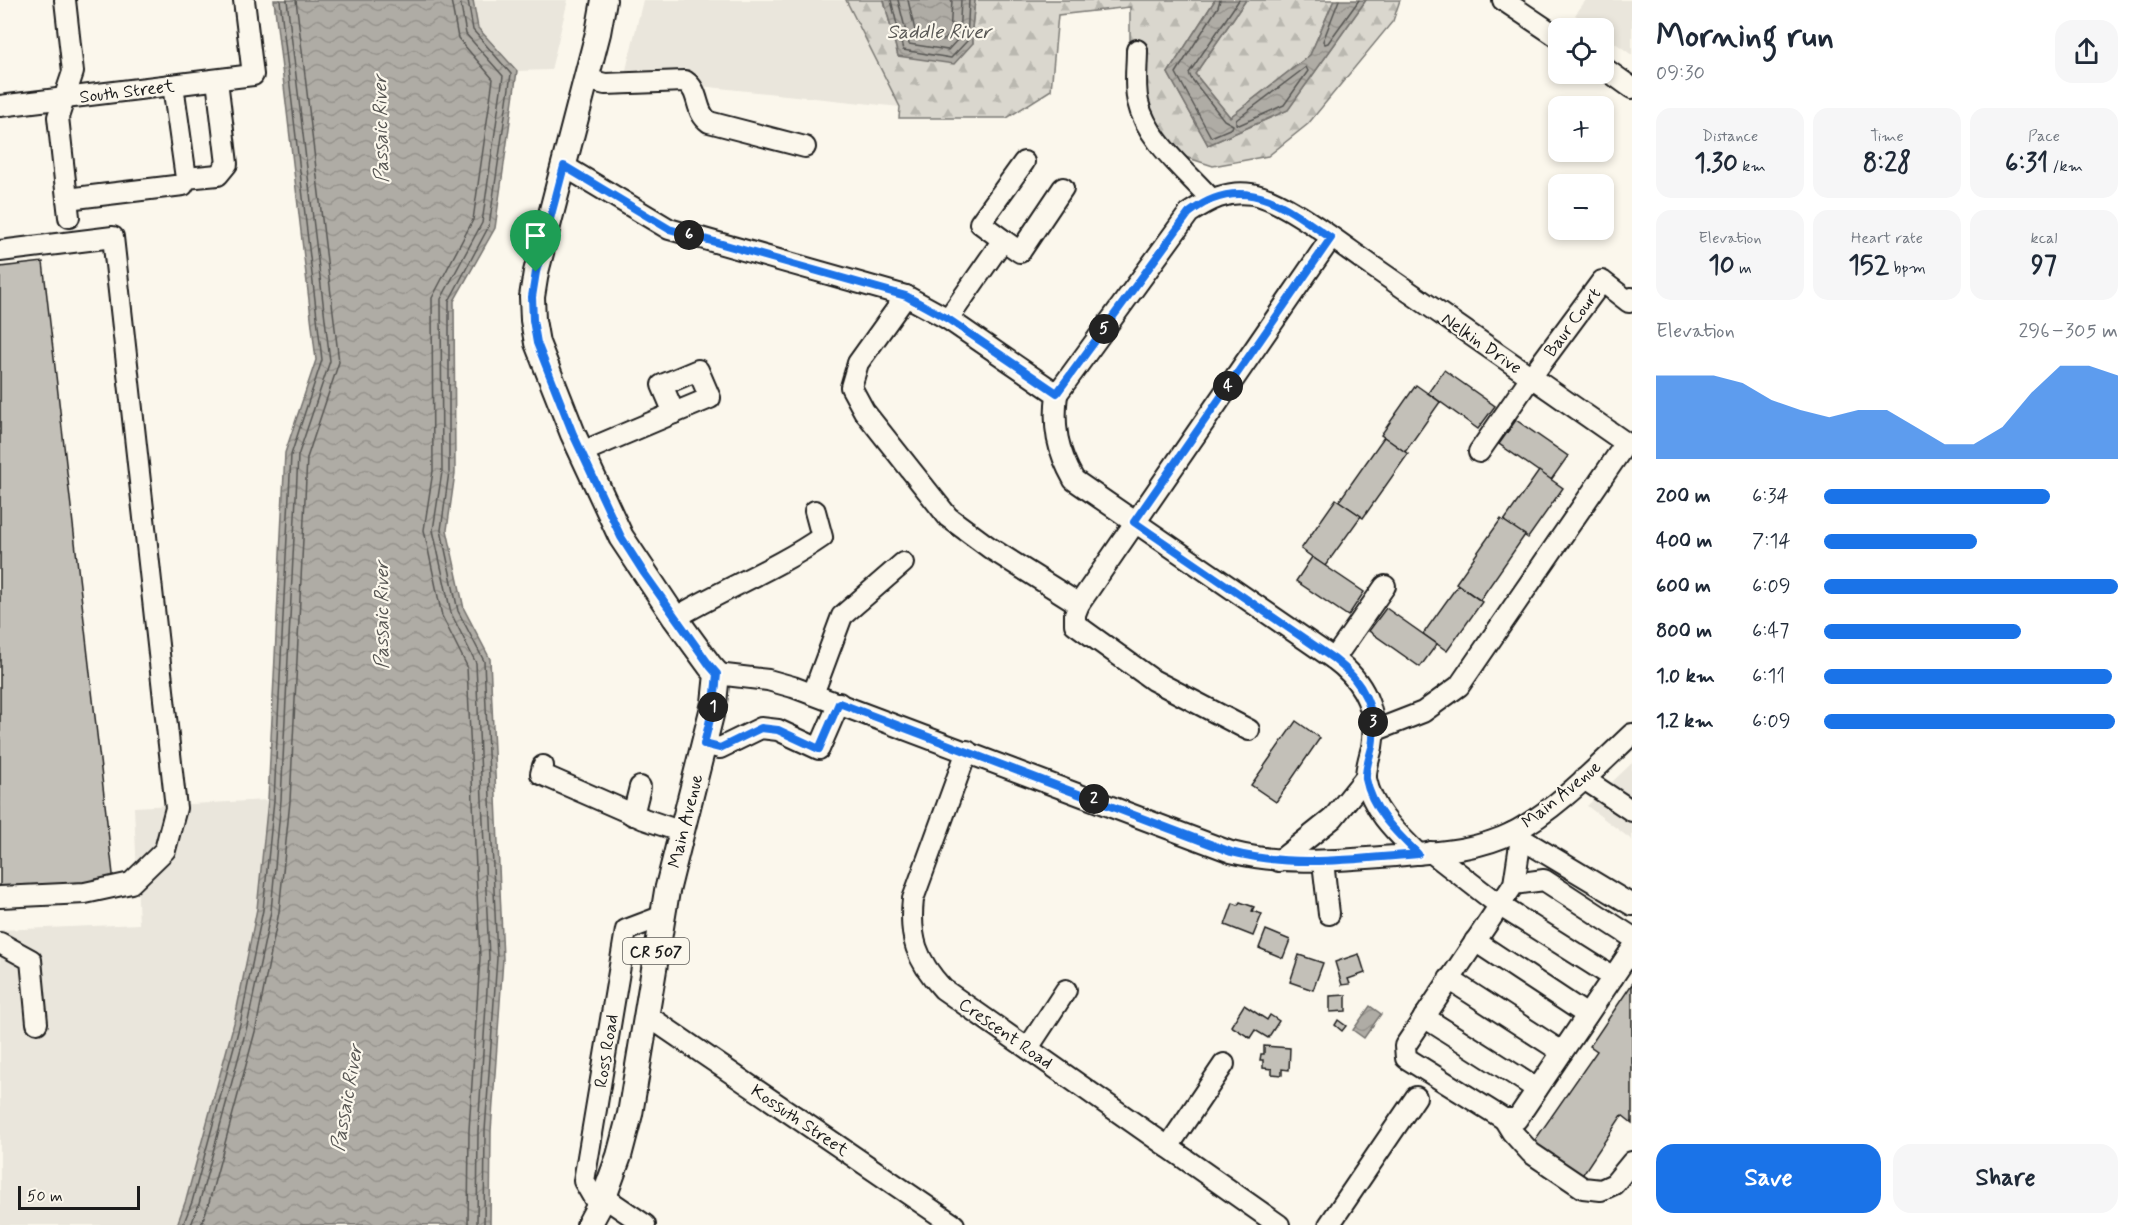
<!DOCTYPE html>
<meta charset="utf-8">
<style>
body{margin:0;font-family:Mynerve,sans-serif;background:#f6f6f7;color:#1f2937;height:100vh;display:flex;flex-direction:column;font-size:22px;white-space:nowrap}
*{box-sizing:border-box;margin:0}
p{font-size:20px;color:#747a83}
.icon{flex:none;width:33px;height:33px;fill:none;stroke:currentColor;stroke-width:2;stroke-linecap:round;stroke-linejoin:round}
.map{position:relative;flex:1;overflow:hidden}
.drawer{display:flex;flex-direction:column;background:#fff;width:510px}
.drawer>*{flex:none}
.tools{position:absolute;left:1548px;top:18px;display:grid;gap:12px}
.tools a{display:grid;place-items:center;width:66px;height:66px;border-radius:12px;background:#fff;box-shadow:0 3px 9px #0003;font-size:30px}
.scale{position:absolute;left:18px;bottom:15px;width:122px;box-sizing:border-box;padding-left:6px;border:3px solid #1c1c1c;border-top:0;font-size:16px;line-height:21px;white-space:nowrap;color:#1c1c1c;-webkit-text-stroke:4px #fbf7ec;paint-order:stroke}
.pin{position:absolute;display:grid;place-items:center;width:51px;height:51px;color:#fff;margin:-62px -26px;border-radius:50% 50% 50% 0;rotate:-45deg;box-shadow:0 0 6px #0007}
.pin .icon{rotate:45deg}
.km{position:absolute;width:30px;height:30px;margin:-15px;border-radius:50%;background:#222;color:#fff;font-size:16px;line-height:30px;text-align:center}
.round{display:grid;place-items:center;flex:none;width:63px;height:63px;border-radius:18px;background:#f6f6f7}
.headline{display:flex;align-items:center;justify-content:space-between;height:102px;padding:0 24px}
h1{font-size:33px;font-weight:800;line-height:45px}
.metrics{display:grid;grid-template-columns:repeat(3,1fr);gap:9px;height:102px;padding:6px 24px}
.metrics div{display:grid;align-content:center;border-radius:15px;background:#f6f6f7;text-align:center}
.metrics b{font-size:26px;font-weight:800}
.metrics small{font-size:16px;font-weight:400}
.metrics p{font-size:16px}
.chart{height:168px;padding:12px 24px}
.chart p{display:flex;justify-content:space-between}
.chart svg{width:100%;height:108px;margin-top:6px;fill:#1a73e8;opacity:.7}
.cta{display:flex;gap:12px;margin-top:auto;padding:12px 24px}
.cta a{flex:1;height:69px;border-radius:18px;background:#1a73e8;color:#fff;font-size:24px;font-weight:800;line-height:69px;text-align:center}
.cta a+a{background:#f6f6f7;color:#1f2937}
ul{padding:0 24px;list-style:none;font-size:20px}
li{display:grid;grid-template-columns:96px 72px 1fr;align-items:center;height:45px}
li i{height:15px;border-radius:8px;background:#1a73e8}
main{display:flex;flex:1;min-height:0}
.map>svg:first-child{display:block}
.built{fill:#eae6dc}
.forest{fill:url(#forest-firs);stroke:#7b7a75;stroke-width:1.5}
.water{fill:url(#water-waves);stroke:#74726e;stroke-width:1.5}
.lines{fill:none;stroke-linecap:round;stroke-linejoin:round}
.shore{stroke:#575653;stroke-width:1.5}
.building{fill:#c3c0b8;stroke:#1c1c1c;stroke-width:1.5}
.minor-casing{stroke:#1c1c1c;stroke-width:24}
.major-casing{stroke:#1c1c1c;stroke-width:28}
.minor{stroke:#fbf7ec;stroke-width:20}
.major{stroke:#fbf7ec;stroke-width:24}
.route-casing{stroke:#fff;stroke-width:12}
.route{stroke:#1a73e8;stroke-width:8}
.labels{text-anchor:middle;stroke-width:4.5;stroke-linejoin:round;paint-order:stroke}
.shield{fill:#fbf7ec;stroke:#5f5e5a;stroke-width:1.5}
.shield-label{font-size:16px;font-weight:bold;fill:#1c1c1c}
.street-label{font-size:18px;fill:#1c1c1c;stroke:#fbf7ec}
.water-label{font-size:20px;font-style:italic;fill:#575653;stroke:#fbf7ec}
</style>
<main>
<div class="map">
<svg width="1632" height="1225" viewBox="0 0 1632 1225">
<defs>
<pattern id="forest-firs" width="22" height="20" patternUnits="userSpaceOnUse" patternTransform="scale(1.5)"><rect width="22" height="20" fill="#dad7ce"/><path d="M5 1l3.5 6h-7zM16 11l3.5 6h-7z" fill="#bab8b0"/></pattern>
<pattern id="water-waves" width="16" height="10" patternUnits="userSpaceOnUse" patternTransform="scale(1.5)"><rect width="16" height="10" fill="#afaca5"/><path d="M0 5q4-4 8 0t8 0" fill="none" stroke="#96938d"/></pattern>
</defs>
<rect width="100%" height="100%" fill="#fbf7ec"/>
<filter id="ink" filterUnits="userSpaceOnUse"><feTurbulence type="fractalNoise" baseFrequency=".0167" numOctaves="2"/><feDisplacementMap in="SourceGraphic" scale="12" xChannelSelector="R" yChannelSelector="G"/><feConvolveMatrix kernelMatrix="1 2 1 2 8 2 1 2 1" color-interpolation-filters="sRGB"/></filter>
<g filter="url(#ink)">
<g class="built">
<path d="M473 0H568L551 70 517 71 478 28Z"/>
<path d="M643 0H846L900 107 624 78Z"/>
<path d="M1586 0H1632V55L1604 35V28H1594L1575 15Z"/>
<path d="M1632 763V840L1587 806Z"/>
<path d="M268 800 257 909 234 1023 186 1200 177 1225H0V930L139 924 134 807Z"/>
</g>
<g class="forest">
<path d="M846 0H884L898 56 973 43 972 28 975 0H1215L1168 73 1208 145 1288 110 1366 0H1400L1393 21 1308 124 1268 156 1213 166 1173 153 1130 84V7L1058 15 1051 90 1007 118H899L900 107Z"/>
<path d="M1246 0H1334L1310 55 1230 117 1195 74Z"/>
</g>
<g class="water">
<path d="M274 0H473L478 28 517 71 495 228 454 301 455 473 447 530 464 609 490 659 503 959 491 1131 490 1225H177L186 1200 234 1023 257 909 268 800 285 453 316 360Z"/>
<path d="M884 0H975L972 28 973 43 954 64 898 56Z"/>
<path d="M1215 0H1246L1195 74 1230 117 1310 55 1334 0H1366L1288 110 1208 145 1168 73Z"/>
<path d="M1370 1006 1381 1014 1364 1038 1353 1030Z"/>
</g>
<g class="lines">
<g class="shore">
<path d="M451 0 458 38 493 79 473 220 432 298 433 471 424 530 442 616 467 666 480 958 469 1130 468 1225"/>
<path d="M460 0 466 34 503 76 482 223 441 299 442 472 433 530 451 613 476 663 489 958 478 1131 477 1225"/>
<path d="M468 0 473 30 511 74 489 226 449 301V472L441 530 458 611 484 661 497 958 485 1131 484 1225"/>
<path d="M891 0 903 50 951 58 967 41 969 0"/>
<path d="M898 0 909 44 948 50 959 38 961 0"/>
<path d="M908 0 916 35 944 40 950 35 952 0"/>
<path d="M1220 0 1218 7 1176 73 1211 137 1232 128 1233 125 1224 120 1191 78 1189 73 1239 0"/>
<path d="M1339 0 1323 41 1325 44 1328 43 1359 0"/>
<path d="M1306 67 1308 71 1284 105 1239 125 1236 124V120Z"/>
<path d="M183 1225 192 1202 240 1024 263 910 274 800 291 455 322 360 280 0"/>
<path d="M191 1225 199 1204 247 1026 271 911 281 800 298 456 330 361 287 0"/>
<path d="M201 1225 208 1206 256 1028 279 912 290 801 307 458 339 362 296 0"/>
</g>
</g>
<g class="building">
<path d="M43 262 114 883 0 891V267Z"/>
<path d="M1444 370 1495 406 1478 429 1428 393Z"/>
<path d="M1416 385 1440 402 1405 452 1381 435Z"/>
<path d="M1516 420 1568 456 1551 480 1499 444Z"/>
<path d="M1384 437 1408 454 1363 518 1339 501Z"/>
<path d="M1539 471 1563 488 1528 538 1504 521Z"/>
<path d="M1336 499 1361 516 1325 566 1301 549Z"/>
<path d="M1501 519 1525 535 1480 600 1456 583Z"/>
<path d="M1312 557 1364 592 1348 616 1296 581Z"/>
<path d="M1458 585 1482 602 1447 651 1423 634Z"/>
<path d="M1386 608 1437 644 1420 667 1369 631Z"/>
<path d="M1296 721 1320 738 1276 802 1251 785Z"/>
<path d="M1240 902 1254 907 1252 911 1262 914 1253 936 1225 925 1233 903 1238 905Z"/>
<path d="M1266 930 1290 940 1283 958 1259 948Z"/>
<path d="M1359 954 1365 973 1348 979 1350 984 1342 985 1335 962Z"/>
<path d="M1299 955 1323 963 1313 990 1290 982Z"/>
<path d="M1632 984V1123L1622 1115 1581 1177 1533 1143 1597 1051 1590 1046Z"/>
<path d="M1346 995V1011L1330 1012V996Z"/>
<path d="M1244 1005 1267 1020 1270 1015 1279 1021 1268 1038 1255 1030 1250 1038 1231 1026Z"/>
<path d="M1338 1020 1346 1026 1342 1031 1335 1025Z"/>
<path d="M1264 1046 1290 1048 1289 1070 1282 1069V1075L1272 1074V1069L1263 1068V1060H1260L1261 1054H1264Z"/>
</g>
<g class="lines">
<defs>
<g id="minor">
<path d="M65 0 73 72 58 117 69 217"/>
<path d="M1503 0 1558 37"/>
<path d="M1137 50C1137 67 1134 86 1138 102 1146 139 1186 171 1211 199"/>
<path d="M1604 68 1632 88"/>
<path d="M586 79 605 84 685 81C701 92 694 111 709 122L805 147"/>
<path d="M0 106 253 75 244 0"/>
<path d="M564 166 669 229 906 296 948 319 1057 394C1053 427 1057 450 1074 480L1334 659C1364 681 1378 711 1372 747 1370 756 1365 770 1366 779 1372 810 1396 832 1418 854"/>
<path d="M186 178 218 175 227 164 217 80"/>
<path d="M67 199 183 185 186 178 173 85"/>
<path d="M1003 240 980 223 1024 162"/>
<path d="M0 251 113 237 176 808 165 850 131 883 85 893 0 897"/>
<path d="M906 296 858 363 851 387 864 411 948 517 990 548 1079 604"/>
<path d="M948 319 1003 240 1020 252 1063 188"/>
<path d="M698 370 710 398 674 413 662 385Z"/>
<path d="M1057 394 1189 213C1209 200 1227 190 1252 194 1284 199 1344 247 1372 266 1457 325 1542 384 1626 443"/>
<path d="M582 452 674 413"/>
<path d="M1479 452 1531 377 1602 281 1629 302 1632 298"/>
<path d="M675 618C723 589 776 569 822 537L815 511"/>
<path d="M1334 659 1385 586"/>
<path d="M717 674 768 680 793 687 1231 852C1286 866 1339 860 1395 856 1435 852 1476 851 1512 833 1555 811 1597 767 1632 734"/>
<path d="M813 694 842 616 903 563"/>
<path d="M1249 730 1153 680 1075 624V614L1079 604 1331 238"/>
<path d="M1374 731 1423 712 1459 686 1626 443"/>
<path d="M704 744 720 748 761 728 778 730 819 749 839 703"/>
<path d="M967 751 913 899C909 937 916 960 943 989L1279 1225"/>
<path d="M543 766 541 774 644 819 682 832"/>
<path d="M1584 779 1632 811"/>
<path d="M633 815 640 787"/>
<path d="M1512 833 1632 905"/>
<path d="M1431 852 1499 905 1613 977"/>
<path d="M1279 861 1333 818 1366 777"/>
<path d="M1323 862 1329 914"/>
<path d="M1514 884 1521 838"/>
<path d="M1632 937 1544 880 1514 884 1405 1046 1406 1058 1504 1119H1517L1632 949"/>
<path d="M1475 941 1587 1015"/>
<path d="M0 943 31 960 37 1023"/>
<path d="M1449 979 1562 1052"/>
<path d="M645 1014 954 1225"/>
<path d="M1424 1017 1537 1089"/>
<path d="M1028 1048 1066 990"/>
<path d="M1504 1119 1512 1132 1531 1153 1583 1188 1601 1190 1614 1184 1632 1162"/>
<path d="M1168 1147 1224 1064"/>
<path d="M604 1197 645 1225"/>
<path d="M599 1207 584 1181 626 930 663 916"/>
<path d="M1329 1225 1416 1097"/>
</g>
<path id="major" d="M589 1225 604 1197 619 1156 630 1114 667 891 714 703 717 674 710 666 675 618 621 537 573 434 537 343 533 320 532 297 536 272 598 33 604 0"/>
</defs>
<use href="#minor" class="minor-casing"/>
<use href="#major" class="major-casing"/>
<use href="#minor" class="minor"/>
<use href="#major" class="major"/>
</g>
</g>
<g class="lines" filter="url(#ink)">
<defs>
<path id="route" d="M564 166 669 229 906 296 948 319 1057 393 1189 213C1196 208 1204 202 1213 199 1258 181 1295 214 1331 238L1134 522 1334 659C1363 681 1378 711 1372 747 1370 756 1365 769 1366 779 1372 810 1396 832 1418 854 1355 859 1293 868 1231 852L839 703 819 749 778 730 761 728 720 748 704 744 714 703 717 674 710 666 644 573 621 537 573 434 537 343 533 320 532 297 536 272Z"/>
</defs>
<use href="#route" class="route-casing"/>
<use href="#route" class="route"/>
</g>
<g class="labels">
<rect class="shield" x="623" y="938" width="66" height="26" rx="4.5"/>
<g class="shield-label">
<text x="656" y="957">CR 507</text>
</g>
<g class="street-label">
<text transform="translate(127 91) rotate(-7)" y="6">South Street</text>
<text transform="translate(1572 322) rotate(-53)" y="6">Baur Court</text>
<text transform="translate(1482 343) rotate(35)" y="6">Nelkin Drive</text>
<text transform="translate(1561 794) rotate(-39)" y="6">Main Avenue</text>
<text transform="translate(685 821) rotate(-76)" y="6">Main Avenue</text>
<text transform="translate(1006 1033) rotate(35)" y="6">Crescent Road</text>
<text transform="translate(606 1051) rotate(-81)" y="6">Ross Road</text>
<text transform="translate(800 1120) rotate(34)" y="6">Kossuth Street</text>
</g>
<g class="water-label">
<text x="939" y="38">Saddle River</text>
<text transform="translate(380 129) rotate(-91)" y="7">Passaic River</text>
<text transform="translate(381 615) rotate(-90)" y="7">Passaic River</text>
<text transform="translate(346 1098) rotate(-80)" y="7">Passaic River</text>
</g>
</g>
</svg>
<div class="tools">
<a><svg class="icon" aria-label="locate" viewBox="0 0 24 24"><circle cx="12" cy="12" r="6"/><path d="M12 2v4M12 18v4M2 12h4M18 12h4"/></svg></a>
<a>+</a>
<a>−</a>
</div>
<div class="scale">50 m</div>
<div class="pin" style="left:536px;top:272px;background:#1e9e55"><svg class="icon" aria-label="arrive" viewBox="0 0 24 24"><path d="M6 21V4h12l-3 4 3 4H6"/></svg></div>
<b class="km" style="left:713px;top:707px">1</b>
<b class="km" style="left:1094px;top:799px">2</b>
<b class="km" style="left:1373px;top:722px">3</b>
<b class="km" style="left:1228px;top:386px">4</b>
<b class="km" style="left:1104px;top:329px">5</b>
<b class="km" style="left:689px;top:235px">6</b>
</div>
<section class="drawer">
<div class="headline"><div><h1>Morning run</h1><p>09:30</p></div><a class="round"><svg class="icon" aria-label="share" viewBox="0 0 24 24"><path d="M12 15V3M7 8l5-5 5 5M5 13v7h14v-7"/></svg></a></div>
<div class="metrics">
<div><p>Distance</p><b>1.30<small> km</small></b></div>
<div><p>Time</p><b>8:28</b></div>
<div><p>Pace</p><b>6:31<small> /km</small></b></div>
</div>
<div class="metrics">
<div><p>Elevation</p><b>10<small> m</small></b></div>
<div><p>Heart rate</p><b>152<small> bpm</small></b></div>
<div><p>kcal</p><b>97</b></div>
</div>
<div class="chart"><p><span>Elevation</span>296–305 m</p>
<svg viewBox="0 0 160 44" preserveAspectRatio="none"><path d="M0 44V10L10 10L20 10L30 13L40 20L50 24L60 27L70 24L80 24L90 31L100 38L110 38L120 31L130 17L140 6L150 6L160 10V44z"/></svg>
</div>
<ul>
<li><b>200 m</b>6:34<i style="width:77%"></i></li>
<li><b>400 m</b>7:14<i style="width:52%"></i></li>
<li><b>600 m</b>6:09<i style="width:100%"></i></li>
<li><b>800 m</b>6:47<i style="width:67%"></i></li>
<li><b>1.0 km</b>6:11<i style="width:98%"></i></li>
<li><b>1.2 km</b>6:09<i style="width:99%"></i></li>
</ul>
<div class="cta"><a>Save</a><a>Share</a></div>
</section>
</main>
